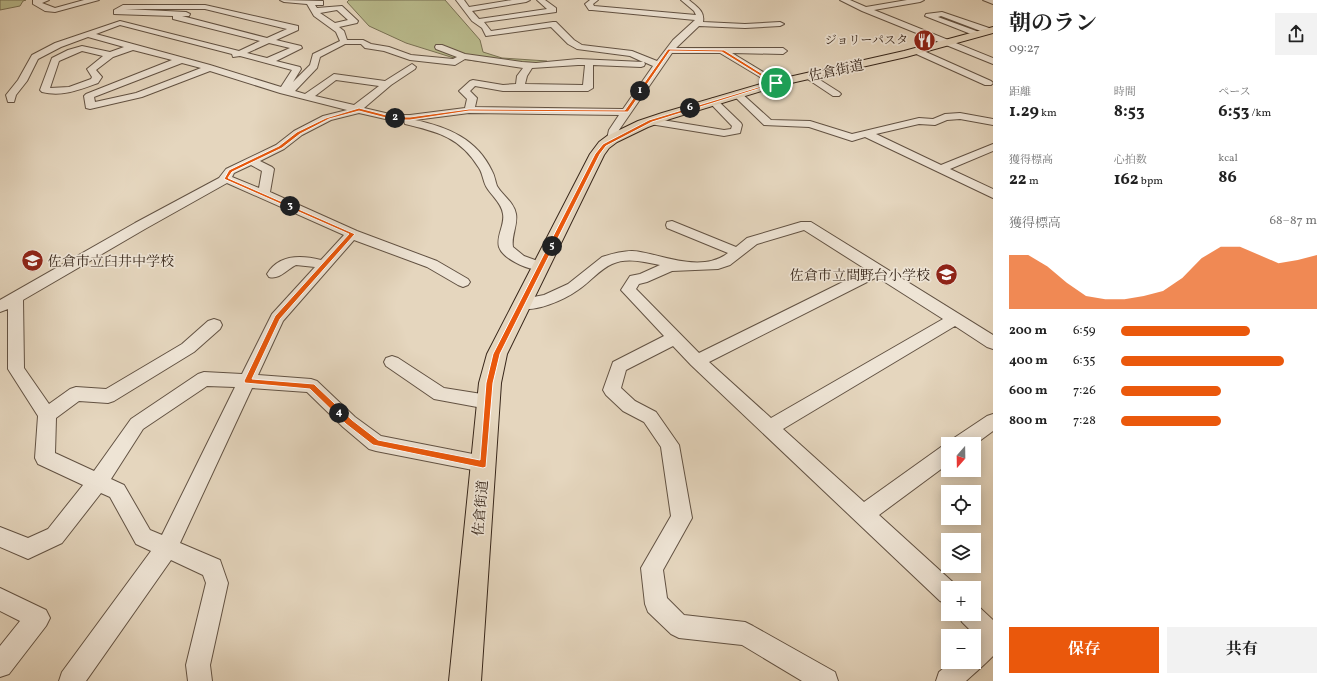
<!DOCTYPE html>
<html lang="ja">
<meta charset="utf-8">
<style>
body{margin:0;font-family:Vollkorn,"Noto Serif JP",serif;background:#f2f2f2;color:#222;height:100vh;display:flex;flex-direction:column;font-size:15px;white-space:nowrap}
*{box-sizing:border-box;margin:0}
p{font-size:13px;color:#767676}
.icon{flex:none;width:22px;height:22px;fill:none;stroke:currentColor;stroke-width:2;stroke-linecap:round;stroke-linejoin:round}
.map{position:relative;flex:1;overflow:hidden}
.panel{display:flex;flex-direction:column;background:#fff;width:340px}
.panel>*{flex:none}
.needle{width:26px;rotate:200deg}
.fabs{position:absolute;left:941px;top:437px;display:grid;gap:8px}
.fabs a{display:grid;place-items:center;width:40px;height:40px;border-radius:0px;background:#fff;box-shadow:0 2px 10px #0003;font-size:20px}
.pin{position:absolute;display:grid;place-items:center;width:34px;height:34px;color:#fff;margin:-17px;border:2px solid #fff;border-radius:50%;box-shadow:0 1px 4px #0007}
.km{position:absolute;width:20px;height:20px;margin:-10px;border-radius:50%;background:#222;color:#fff;font-size:11px;line-height:20px;text-align:center}
.round{display:grid;place-items:center;flex:none;width:42px;height:42px;border-radius:0px;background:#f2f2f2}
.overview{display:flex;align-items:center;justify-content:space-between;height:68px;padding:0 16px}
h1{font-size:22px;font-weight:700;line-height:30px}
.figures{display:grid;grid-template-columns:repeat(3,1fr);gap:6px;height:68px;padding:4px 16px}
.figures div{display:grid;align-content:center}
.figures b{font-size:17px;font-weight:700}
.figures small{font-size:11px;font-weight:400}
.figures p{font-size:11px}
.chart{height:112px;padding:8px 16px}
.chart p{display:flex;justify-content:space-between}
.chart svg{width:100%;height:72px;margin-top:4px;fill:#ea580c;opacity:.7}
.primary-button{display:flex;gap:8px;margin-top:auto;padding:8px 16px}
.primary-button a{flex:1;height:46px;border-radius:0px;background:#ea580c;color:#fff;font-size:16px;font-weight:700;line-height:46px;text-align:center}
.primary-button a+a{background:#f2f2f2;color:#222}
ul{padding:0 16px;list-style:none;font-size:13px}
li{display:grid;grid-template-columns:64px 48px 1fr;align-items:center;height:30px}
li i{height:10px;border-radius:5px;background:#ea580c}
main{display:flex;flex:1;min-height:0}
.map>svg:first-child{display:block}
.green{fill:#babc8e;stroke:#787154}
.lines{fill:none;stroke-linecap:round;stroke-linejoin:round}
.minor-casing{stroke:#625243;stroke-width:2}
.major-casing{stroke:#37261a;stroke-width:2}
.minor{fill:#eee4d5;fill-rule:evenodd}
.major{fill:#e5d6be;fill-rule:evenodd}
.route{fill:#ea580c;stroke:#fff;fill-rule:evenodd}
.labels{text-anchor:middle;stroke-width:3.5;stroke-linejoin:round;paint-order:stroke}
.far-poi-label{font-size:12px;fill:#37261a;stroke:#eee4d5;text-anchor:end}
.street-label{font-size:14px;fill:#37261a;stroke:#eee4d5}
.poi-label{font-size:14px;fill:#37261a;stroke:#eee4d5;text-anchor:start}
</style>
<main>
<div class="map">
<svg width="993" height="681" viewBox="0 0 993 681">
<rect width="100%" height="100%" fill="#e5d6be"/>
<filter id="stains"><feTurbulence type="fractalNoise" baseFrequency=".005" numOctaves="4"/><feColorMatrix values="0 0 0 0 .2 0 0 0 0 .09 0 0 0 0 .02 0 0 0 .5 -.17"/></filter>
<radialGradient id="worn" r=".72"><stop offset=".6" stop-color="#630" stop-opacity="0"/><stop offset="1" stop-color="#630" stop-opacity=".3"/></radialGradient>
<g class="green">
<path d="M0 0H26L23 1 20 6 0 10Z"/>
<path d="M349 0H445L480 40 483 52 502 58 547 61 541 67 513 66 454 58 406 43 369 26 347 2Z"/>
</g>
<g class="lines">
<defs>
<g id="minor">
<path d="M33 0H49L42 3 55 8 84 0H99L55 12 45 11 33 4Z"/>
<path d="M280 0 323 1V5H315L317 8 342 6 358 21 357 23 339 27 344 31 347 40H363L371 44 389 47 411 55 453 59 457 57 436 49 435 47 436 45H442L465 54 522 62 536 63 578 59 643 62 630 56 577 49 568 44 551 27 486 36 482 28 472 21 456 0H464L469 7 512 0H530L526 2 472 11 479 19 547 9 537 0H545L556 8V12L484 22 491 31 553 22H556L574 40 582 45 632 51 657 61 673 40 695 20 592 10H589L585 4 590 0H598L593 4 594 6 696 15 694 11 681 0H689C697 7 705 11 703 22L745 24 780 22 784 24 780 26 745 28 699 26 676 48H783L787 51 783 54 732 53 778 81 780 83 778 85 775 86 720 53H672L619 130 617 139 612 142 607 139 609 130 619 115 469 113 415 120C448 127 477 139 492 171 495 176 495 181 497 186 502 195 514 202 516 214 518 225 511 236 513 247L524 256 546 264 548 267 546 270C534 273 503 260 499 247 496 236 505 225 503 214 502 204 492 196 487 188 483 182 483 174 479 168 460 137 438 132 405 124L404 121H394L359 113 331 120 302 135 284 149 260 161 272 167 274 169 270 192 357 231 437 261 468 279 470 282 468 285 463 287 458 285 427 267 354 240 283 321 258 375 311 379 317 381 355 417 381 436 483 456 490 458 493 464 490 470 483 472 376 451 369 449 343 427 307 392 252 388 180 543 220 560 228 583 210 665 212 681H188L186 665 206 583 203 575 171 560 86 681H59L62 672 151 551 136 544 110 497 101 493 62 543 28 559 0 547V527L28 538 48 529 83 485 38 464 35 458 38 416 8 369V309L0 312V300L135 223 219 178 226 169 276 145 294 131 323 116 347 110 280 93 210 71 142 97 90 109 86 108 84 96 86 94 172 60 133 50 113 57 96 70 102 77 98 83C79 90 62 97 42 92L40 90 52 58 68 50 82 46 110 52 124 47 88 37 61 47 38 59 27 81 16 95 14 102H8L6 95 18 80 32 55 55 43 120 21 239 51 260 41 173 19V16L114 14V10L123 5H205L298 26V30L276 40 301 46 302 48 276 61 300 67 301 69 293 82 310 65 313 54 340 41 336 32 314 16 307 4 284 2ZM125 9H205L287 29 267 38 182 16H189L190 14 186 12ZM337 10 348 20 335 23 320 13ZM120 25 232 54 233 57 240 56 292 70 281 87 210 65 96 34ZM269 43 290 48 267 58 247 53ZM345 44H361L365 48 384 51 410 60 455 65 465 59 523 68 517 76 516 84 503 85 473 80 470 81 459 91 467 99 465 108 410 115H394L364 108 391 85 415 69 416 67 412 64 385 81 334 74 305 94 295 91 317 68 320 57ZM82 51 103 56 87 69 92 77 91 79 69 87 50 88 59 61ZM644 62 653 66 623 109 475 107 477 98 470 91 475 86 503 91H588L593 88V65L641 67 644 66 645 64ZM182 63 201 68 136 93 95 102 94 97ZM578 65H585L583 85 525 84 527 76 532 68ZM336 80 379 86 354 105 315 96ZM251 165 262 171 259 188 232 177 234 173ZM227 183 344 235 321 260C301 255 279 254 267 274L269 277C280 280 287 269 296 265L315 267 272 314 242 374 204 372 198 374 131 419 94 471 55 453 56 418 79 401 108 403 114 401 194 352 220 329 222 325 220 321 214 319 208 321 182 344 106 389 76 387 70 389 49 404 24 368 23 300 145 229ZM207 386 235 387 162 535 150 530 124 485 111 479 143 429Z"/>
<path d="M840 0H850L866 7 907 0H924L920 2 874 10 993 58V64L862 11Z"/>
<path d="M983 0H993V4Z"/>
<path d="M942 12 992 29 993 31 989 33H986L941 16 938 17 979 32V36H976L925 16 926 14Z"/>
<path d="M917 48 991 81 993 83 991 85H985L914 53 913 51 914 49Z"/>
<path d="M809 73 839 92 841 94 839 96H833L806 78 804 76 806 74Z"/>
<path d="M737 91 740 92 771 120 810 121 852 134 919 118 933 119 945 114 960 113 993 119V125L960 119 947 120 935 125 919 124 876 134 941 165 993 144V151L950 169 993 189V198L865 137 852 141 809 127 764 125 734 96 732 94Z"/>
<path d="M713 98 716 99 741 123 742 125 740 133 724 136 650 124 645 121 650 118 724 130 731 129 732 126 708 101Z"/>
<path d="M672 221 736 247 747 238 801 222H811L993 335V349L987 347 955 326 783 429 864 502 941 447 948 445V464L879 515 956 585 957 588H948V604L940 601 691 365 673 346 626 370 621 388 635 401 656 412 679 445 692 518 663 570 667 598 684 615 745 622 753 626 835 672 838 681H802L742 645 679 638 671 634 648 612 645 604 641 568 671 516 661 447 644 422 623 411 606 395 603 390 613 362 664 336 621 290 630 276 640 274 660 265C644 262 627 257 612 264 600 269 589 283 578 290 564 300 535 313 518 308L515 304 518 300 544 295 568 284 602 257C611 254 623 251 632 251 638 251 645 253 650 254 675 260 706 270 728 253L667 228 666 225 667 222ZM804 230 867 270 699 353 636 289 639 284 647 282 672 271 718 269 730 265 757 244ZM877 277 943 319 771 418 709 362Z"/>
<path d="M392 356 398 358 444 388 488 395 494 397 497 402 494 407 488 409 434 399 386 366 384 362 386 358Z"/>
<path d="M993 414V431L974 445 952 444 954 438 987 416Z"/>
<path d="M0 588 46 610 50 618 46 626 9 674 0 677V646L20 621 0 611Z"/>
<path d="M974 604 978 606 993 620V656C984 665 976 672 966 681H936L939 672 951 662H974V641L978 638 962 622 958 614H974Z"/>
</g>
<path id="major" d="M993 27V33L906 57 778 86 670 119 648 127 617 142 609 148 604 155 507 354 501 383 481 681H449L479 383 487 354 590 154 599 142 607 136 638 121 662 113 771 81 904 51Z"/>
</defs>
<use href="#minor" class="minor-casing"/>
<use href="#major" class="major-casing"/>
<use href="#minor" class="minor"/>
<use href="#major" class="major"/>
</g>
<path class="route" d="M668 49 724 50 777 83 652 122 606 146 600 154 500 354 493 383 486 467 483 468 373 445 346 424 310 389 245 383 244 381 275 316 349 234 224 179 229 170 279 146 297 132 326 118 359 108 394 117H410L469 109 625 110ZM670 51 722 52 772 83 649 120 603 144 595 154 493 354 486 383 480 460 378 440 352 420 314 384 252 379 280 319 355 234 228 178 232 172 282 148 300 134 329 119 359 111 394 120H410L469 111 628 112Z"/>
<defs>
<symbol id="restaurant-disc" viewBox="-11 -11 22 22"><circle r="9.5" fill="#8f2418" stroke="#eee4d5"/><path d="M-5-6h1v4h1v-4h1v4h1v-4h1v5L-1.5 .5V6h-2V.5L-5-1ZM5-6V6H3V1.5H1.5Q1.5-4 5-6Z" fill="#fff"/></symbol>
<symbol id="school-disc" viewBox="-11 -11 22 22"><circle r="9.5" fill="#8f2418" stroke="#eee4d5"/><path d="M0-5L7-2L0 1L-7-2ZM-4 1L0 2.5L4 1V4Q0 6-4 4Z" fill="#fff"/></symbol>
</defs>
<g fill-rule="evenodd">
<use href="#restaurant-disc" x="912" y="28" width="25" height="25"/>
<use href="#school-disc" x="20" y="248" width="25" height="25"/>
<use href="#school-disc" x="934" y="262" width="25" height="25"/>
</g>
<g class="labels">
<g class="far-poi-label">
<text x="908" y="44">ジョリーパスタ</text>
</g>
<g class="street-label">
<text transform="translate(836 70) rotate(-12)" y="5">佐倉街道</text>
<text transform="translate(480 508) rotate(-85)" y="5">佐倉街道</text>
</g>
<g class="poi-label">
<text x="48" y="266">佐倉市立臼井中学校</text>
<text x="930" y="280" text-anchor="end">佐倉市立間野台小学校</text>
</g>
</g>
<rect width="100%" height="100%" filter="url(#stains)"/>
<rect width="100%" height="100%" fill="url(#worn)"/>
</svg>
<div class="fabs">
<a><svg class="needle" viewBox="-14 -14 28 28"><path d="M0-13l5 13h-10z" fill="#e53935"/><path d="M0 13l5-13h-10z" fill="#767676"/></svg></a>
<a><svg class="icon" aria-label="locate" viewBox="0 0 24 24"><circle cx="12" cy="12" r="6"/><path d="M12 2v4M12 18v4M2 12h4M18 12h4"/></svg></a>
<a><svg class="icon" aria-label="layers" viewBox="0 0 24 24"><path d="M12 4l9 5-9 5-9-5zM3 14l9 5 9-5"/></svg></a>
<a>+</a>
<a>−</a>
</div>
<div class="pin" style="left:776px;top:83px;background:#1e9e55"><svg class="icon" aria-label="arrive" viewBox="0 0 24 24"><path d="M6 21V4h12l-3 4 3 4H6"/></svg></div>
<b class="km" style="left:640px;top:91px">1</b>
<b class="km" style="left:395px;top:118px">2</b>
<b class="km" style="left:290px;top:206px">3</b>
<b class="km" style="left:339px;top:413px">4</b>
<b class="km" style="left:552px;top:246px">5</b>
<b class="km" style="left:690px;top:108px">6</b>
</div>
<section class="panel">
<div class="overview"><div><h1>朝のラン</h1><p>09:27</p></div><a class="round"><svg class="icon" aria-label="share" viewBox="0 0 24 24"><path d="M12 15V3M7 8l5-5 5 5M5 13v7h14v-7"/></svg></a></div>
<div class="figures">
<div><p>距離</p><b>1.29<small> km</small></b></div>
<div><p>時間</p><b>8:53</b></div>
<div><p>ペース</p><b>6:53<small> /km</small></b></div>
</div>
<div class="figures">
<div><p>獲得標高</p><b>22<small> m</small></b></div>
<div><p>心拍数</p><b>162<small> bpm</small></b></div>
<div><p>kcal</p><b>86</b></div>
</div>
<div class="chart"><p><span>獲得標高</span>68–87 m</p>
<svg viewBox="0 0 160 44" preserveAspectRatio="none"><path d="M0 44V11L10 11L20 18L30 28L40 36L50 38L60 38L70 36L80 33L90 25L100 13L110 6L120 6L130 11L140 16L150 14L160 11V44z"/></svg>
</div>
<ul>
<li><b>200 m</b>6:59<i style="width:66%"></i></li>
<li><b>400 m</b>6:35<i style="width:83%"></i></li>
<li><b>600 m</b>7:26<i style="width:51%"></i></li>
<li><b>800 m</b>7:28<i style="width:51%"></i></li>
</ul>
<div class="primary-button"><a>保存</a><a>共有</a></div>
</section>
</main>
